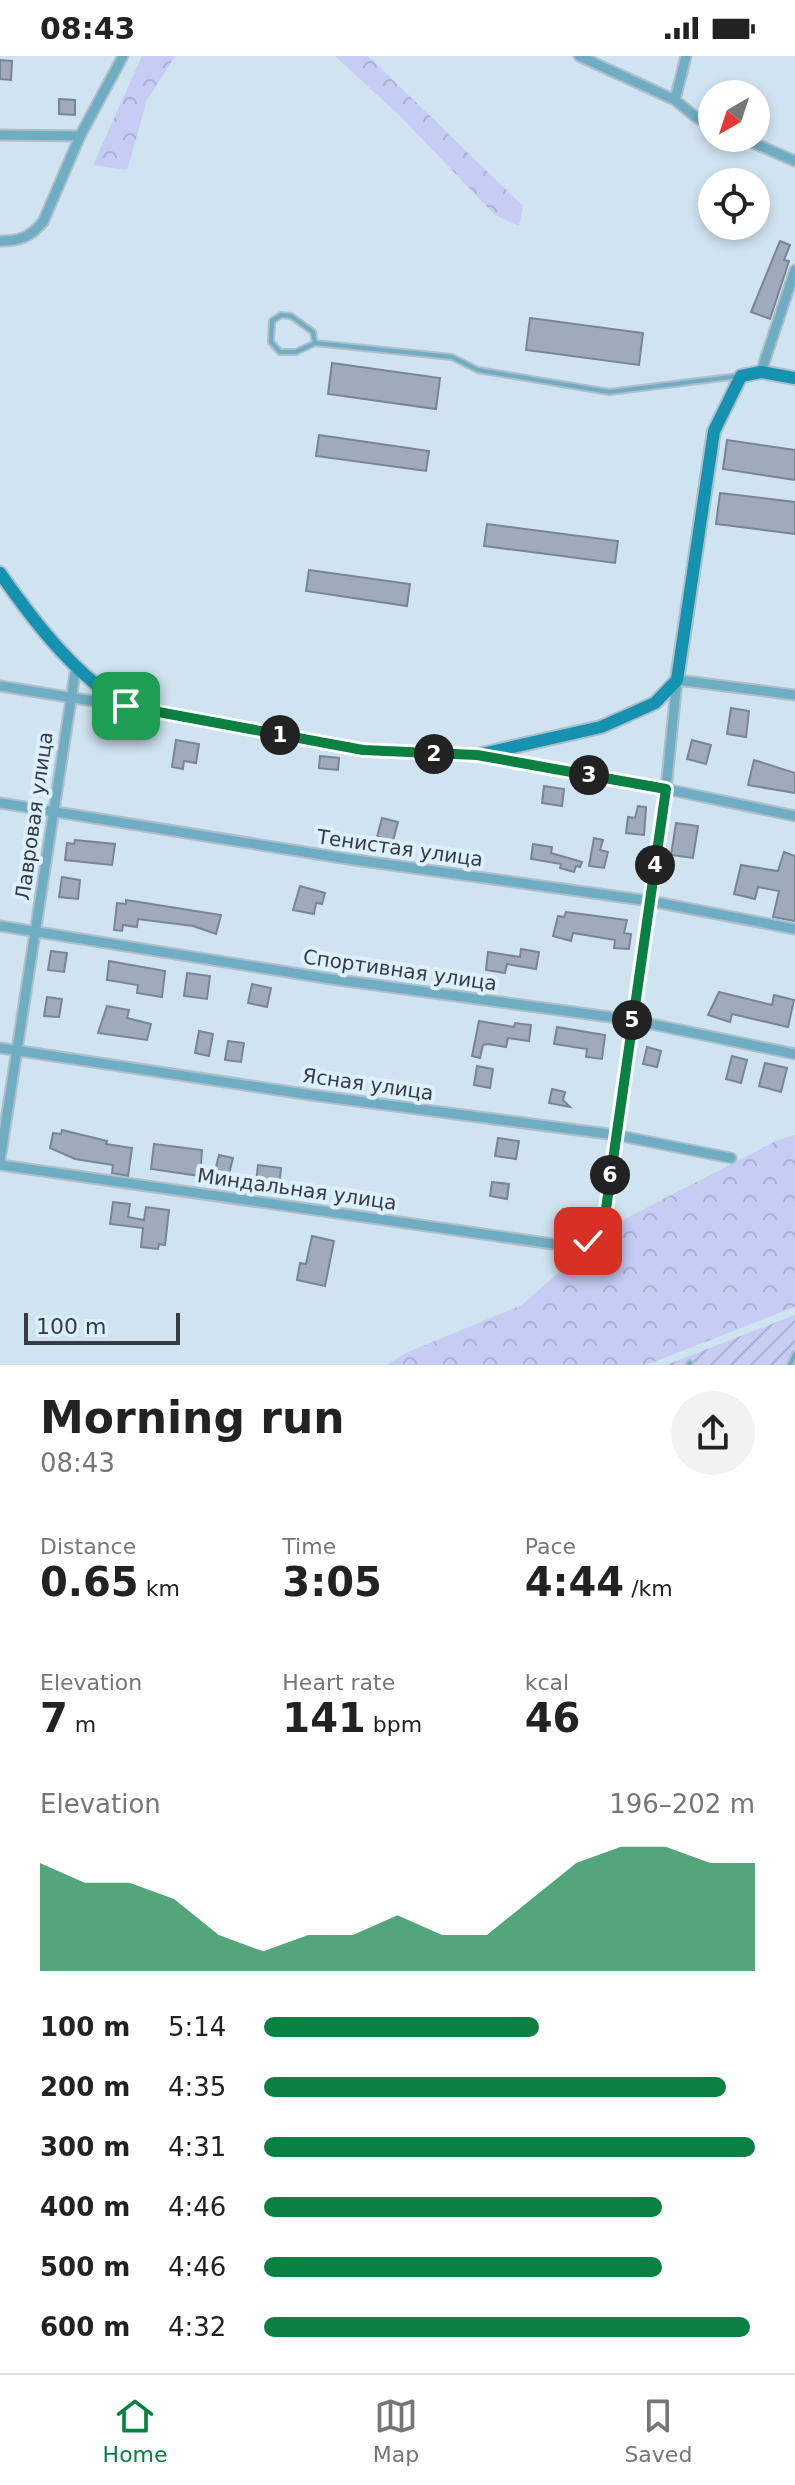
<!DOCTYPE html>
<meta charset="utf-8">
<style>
body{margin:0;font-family:"DejaVu Sans",sans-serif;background:#f2f2f2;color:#222;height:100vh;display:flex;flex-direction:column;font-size:30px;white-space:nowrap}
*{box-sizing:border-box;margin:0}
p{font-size:26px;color:#767676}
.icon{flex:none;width:44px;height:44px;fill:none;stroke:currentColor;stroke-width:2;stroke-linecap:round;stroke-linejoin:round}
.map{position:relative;height:1309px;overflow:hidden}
.sheet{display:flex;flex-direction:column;background:#fff;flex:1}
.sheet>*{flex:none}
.needle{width:52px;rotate:219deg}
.tools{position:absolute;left:698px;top:24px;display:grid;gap:16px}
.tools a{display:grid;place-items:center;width:72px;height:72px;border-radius:50%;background:#fff;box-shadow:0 4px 12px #0003;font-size:40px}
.scale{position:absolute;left:24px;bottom:20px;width:156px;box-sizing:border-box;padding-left:8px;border:4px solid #353c42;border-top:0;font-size:22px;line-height:28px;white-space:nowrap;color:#353c42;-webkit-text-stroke:6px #ddf0ff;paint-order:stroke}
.pin{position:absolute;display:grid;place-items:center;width:68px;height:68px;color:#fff;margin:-34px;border-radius:16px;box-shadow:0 4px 12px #0006}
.km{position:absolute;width:40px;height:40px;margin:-20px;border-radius:50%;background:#222;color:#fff;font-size:22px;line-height:40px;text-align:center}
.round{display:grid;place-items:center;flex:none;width:84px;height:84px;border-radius:42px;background:#f2f2f2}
.headline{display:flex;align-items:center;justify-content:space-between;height:136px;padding:0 40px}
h1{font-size:44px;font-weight:800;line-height:60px}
.metrics{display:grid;grid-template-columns:repeat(3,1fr);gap:12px;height:136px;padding:8px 40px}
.metrics div{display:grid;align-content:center}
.metrics b{font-size:40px;font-weight:800}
.metrics small{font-size:22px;font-weight:400}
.metrics p{font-size:22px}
.chart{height:224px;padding:16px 40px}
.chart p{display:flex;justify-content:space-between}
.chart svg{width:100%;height:144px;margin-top:8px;fill:#0b8043;opacity:.7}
ul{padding:0 40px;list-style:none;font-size:26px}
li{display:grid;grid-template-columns:128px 96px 1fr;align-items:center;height:60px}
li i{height:20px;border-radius:10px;background:#0b8043}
.status{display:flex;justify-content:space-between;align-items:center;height:56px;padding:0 40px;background:#fff;direction:ltr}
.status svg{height:22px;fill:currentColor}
.tabs{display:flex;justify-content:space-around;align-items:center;height:112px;border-top:2px solid #e0e0e0;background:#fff;font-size:22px;color:#767676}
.tabs a{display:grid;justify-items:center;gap:4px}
.tabs .on{color:#0b8043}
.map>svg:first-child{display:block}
.forest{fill:url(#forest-crowns)}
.garden{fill:url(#garden-furrows)}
.building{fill:#9faabc;stroke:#798494;stroke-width:2}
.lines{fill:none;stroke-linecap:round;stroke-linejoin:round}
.lane-casing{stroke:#aebeca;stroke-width:8}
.street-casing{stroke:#aebeca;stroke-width:13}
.secondary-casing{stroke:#aebeca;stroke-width:16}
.lane{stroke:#6eadc2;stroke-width:4}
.street{stroke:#6eadc2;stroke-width:9}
.secondary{stroke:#1692b1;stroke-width:12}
.route-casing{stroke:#fff;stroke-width:16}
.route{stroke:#0b8043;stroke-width:10}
.labels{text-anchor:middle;stroke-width:8;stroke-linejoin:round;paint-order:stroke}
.street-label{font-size:20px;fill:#353c42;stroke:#ddf0ff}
</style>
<div class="status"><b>08:43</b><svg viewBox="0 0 49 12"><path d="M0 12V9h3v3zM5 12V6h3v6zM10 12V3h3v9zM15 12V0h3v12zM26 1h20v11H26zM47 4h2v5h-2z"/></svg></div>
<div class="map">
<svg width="795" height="1309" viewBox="0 0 795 1309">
<defs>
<pattern id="forest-crowns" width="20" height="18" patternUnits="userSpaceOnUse" patternTransform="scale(2)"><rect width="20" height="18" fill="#c6ccf4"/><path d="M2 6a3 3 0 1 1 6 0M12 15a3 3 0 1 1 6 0" fill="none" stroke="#abb0d2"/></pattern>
<pattern id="garden-furrows" width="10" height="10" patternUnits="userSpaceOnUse" patternTransform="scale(2)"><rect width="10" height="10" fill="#c6ccf4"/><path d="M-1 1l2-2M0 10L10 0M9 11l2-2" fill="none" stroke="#abb0d2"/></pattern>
</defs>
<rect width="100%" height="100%" fill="#d0e3f1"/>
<g class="forest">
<path d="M142 0H175L147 44 127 114 93 109Z"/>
<path d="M335 0H368L523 150 519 170 495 159 401 61Z"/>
<path d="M795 1079V1251L646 1309H386L410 1295 522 1249 611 1170 776 1085Z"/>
</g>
<path class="garden" d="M795 1259V1309H666Z"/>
<g class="building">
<path d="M0 4 12 5 11 24 0 23Z"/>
<path d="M59 43 75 44V59L59 58Z"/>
<path d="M780 185 790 189 784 204 789 205 770 263 751 256Z"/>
<path d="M530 262 643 277 639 309 526 294Z"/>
<path d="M332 307 440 322 436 353 328 338Z"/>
<path d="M319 379 429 395 426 415 316 400Z"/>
<path d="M727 384 795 394V424L723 413Z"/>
<path d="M720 437 795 446V478L716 468Z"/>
<path d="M487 468 618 485 615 507 484 490Z"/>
<path d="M309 514 410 528 407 550 306 535Z"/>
<path d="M731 652 749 655 746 681 727 678Z"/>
<path d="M176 684 199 688 196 707 184 705 183 713 172 711Z"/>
<path d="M692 684 711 689 706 708 687 703Z"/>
<path d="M320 700 339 702 338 714 319 712Z"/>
<path d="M754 704 795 717V737L748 729Z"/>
<path d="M544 730 564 733 562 750 542 747Z"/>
<path d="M638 750 646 751 644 779 626 777 628 761 635 762Z"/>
<path d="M382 762 398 766 393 785 377 781Z"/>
<path d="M676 767 698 770 693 802 671 799Z"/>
<path d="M594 782 603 784 600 794 608 796 604 812 589 810Z"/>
<path d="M75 784 115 788 112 809 65 804 67 787 74 788Z"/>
<path d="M533 788 552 791 551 797 582 806 580 811 576 810 574 816 560 812 561 808 531 803Z"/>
<path d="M784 796 795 800V865L773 861 779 835 758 831 755 843 734 838 741 809 778 815Z"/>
<path d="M62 821 80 824 78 843 59 841Z"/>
<path d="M300 830 325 837 322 848 316 847 314 858 293 854Z"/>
<path d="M126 844 221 859 216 878 193 870 138 863 137 871 123 869 122 875 114 874 117 847 126 848Z"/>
<path d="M566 856 627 864 624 877 631 878 629 893 614 892 615 884 573 877 571 885 553 880 558 860 564 861Z"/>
<path d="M521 893 539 896 536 913 507 908 505 917 486 914 488 896 520 901Z"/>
<path d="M51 895 67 897 64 916 48 914Z"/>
<path d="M109 905 165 915 162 941 137 937 138 929 107 924Z"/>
<path d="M187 917 210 920 207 943 184 940Z"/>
<path d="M252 928 271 932 267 951 248 947Z"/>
<path d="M719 936 772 949 774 939 794 944 788 971 732 958 730 966 708 959Z"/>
<path d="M47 941 62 943 59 961 44 960Z"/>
<path d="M107 950 129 954 127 962 151 968 147 984 98 977Z"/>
<path d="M479 965 514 971 515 967 531 969 529 985 508 982 506 991 488 988 483 989 480 1002 472 1000Z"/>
<path d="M557 971 605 979 602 1003 586 1001 587 993 554 988Z"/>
<path d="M199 975 213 978 209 1000 195 997Z"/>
<path d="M228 985 244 987 241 1006 225 1004Z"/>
<path d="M647 991 661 995 657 1011 643 1008Z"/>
<path d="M732 1000 747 1004 741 1027 726 1023Z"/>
<path d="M765 1007 787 1012 781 1036 759 1030Z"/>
<path d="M477 1010 493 1013 490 1032 474 1029Z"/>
<path d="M552 1033 565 1036 563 1044 570 1051 549 1047Z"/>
<path d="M62 1074 107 1085 106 1088 132 1092 128 1120 112 1117 113 1109 75 1103 50 1092 53 1077 61 1078Z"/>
<path d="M498 1082 519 1085 516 1103 495 1100Z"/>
<path d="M154 1088 202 1094 200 1120 151 1113Z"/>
<path d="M219 1099 233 1102 228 1122 214 1119Z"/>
<path d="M258 1109 281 1112 279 1131 256 1128Z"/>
<path d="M492 1126 509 1128 507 1143 490 1140Z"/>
<path d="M113 1146 130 1148 128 1161 144 1164 146 1151 169 1154 165 1189 159 1188 158 1193 141 1191 143 1172 110 1168Z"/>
<path d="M563 1153 580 1156 577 1180 560 1173Z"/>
<path d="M312 1180 334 1185 325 1230 297 1224 300 1207 306 1208Z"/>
</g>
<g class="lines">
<defs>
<g id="lane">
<path d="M315 287 313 276 291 260 281 259 272 265 271 286 280 296H296L315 287 452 301 478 314 609 336 739 320"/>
<path d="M689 1309 690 1307"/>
<path d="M790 1309 795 1298"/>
</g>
<g id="street">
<path d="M579 0 675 44 697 62 712 69"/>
<path d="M675 44 686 0"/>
<path d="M0 79 80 80"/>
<path d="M742 82 795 105"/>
<path d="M0 185C20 185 30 181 43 166L80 80 123 0"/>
<path d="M761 316 795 214"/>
<path d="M0 630 123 650"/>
<path d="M480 700 666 733 795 760"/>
<path d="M0 747 348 803 650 845 795 873"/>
<path d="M0 870 331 923 632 964 795 998"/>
<path d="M0 992 311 1039 616 1079 731 1102"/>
<path d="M0 1104 76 611"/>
<path d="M0 1109 574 1191 588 1185 604 1167 666 733 677 624 795 639"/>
</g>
<path id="secondary" d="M0 517C35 567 74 618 126 650L363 694 477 699 601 671 655 647 677 624 714 375 741 320 761 316 795 322"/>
</defs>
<use href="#lane" class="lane-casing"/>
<use href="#street" class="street-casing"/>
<use href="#secondary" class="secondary-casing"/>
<use href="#lane" class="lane"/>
<use href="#street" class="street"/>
<use href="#secondary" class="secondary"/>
</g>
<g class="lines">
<defs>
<path id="route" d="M126 650 363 694 477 699 666 733 604 1167 588 1185"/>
</defs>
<use href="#route" class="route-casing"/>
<use href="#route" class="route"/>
</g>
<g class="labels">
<g class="street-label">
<text transform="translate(34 760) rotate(-82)" y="7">Лавровая улица</text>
<text transform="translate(400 792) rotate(8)" y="7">Тенистая улица</text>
<text transform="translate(400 914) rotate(8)" y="7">Спортивная улица</text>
<text transform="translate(368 1028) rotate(8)" y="7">Ясная улица</text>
<text transform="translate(297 1133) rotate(8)" y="7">Миндальная улица</text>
</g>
</g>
</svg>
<div class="tools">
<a><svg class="needle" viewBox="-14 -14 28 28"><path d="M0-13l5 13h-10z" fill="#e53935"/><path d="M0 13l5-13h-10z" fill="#767676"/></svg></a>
<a><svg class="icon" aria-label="locate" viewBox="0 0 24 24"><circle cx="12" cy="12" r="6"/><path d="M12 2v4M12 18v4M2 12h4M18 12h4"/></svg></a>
</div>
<div class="scale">100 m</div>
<div class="pin" style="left:126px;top:650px;background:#1e9e55"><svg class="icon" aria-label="arrive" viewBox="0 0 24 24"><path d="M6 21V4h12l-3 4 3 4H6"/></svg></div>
<div class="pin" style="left:588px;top:1185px;background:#d93025"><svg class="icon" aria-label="check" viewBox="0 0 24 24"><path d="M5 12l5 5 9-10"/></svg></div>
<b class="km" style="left:280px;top:679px">1</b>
<b class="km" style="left:434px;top:698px">2</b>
<b class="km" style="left:589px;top:719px">3</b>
<b class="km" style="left:655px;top:809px">4</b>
<b class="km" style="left:632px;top:964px">5</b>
<b class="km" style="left:610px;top:1119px">6</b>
</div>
<section class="sheet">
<div class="headline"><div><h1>Morning run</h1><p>08:43</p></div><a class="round"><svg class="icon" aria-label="share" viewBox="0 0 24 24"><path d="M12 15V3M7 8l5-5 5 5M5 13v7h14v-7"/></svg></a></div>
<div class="metrics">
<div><p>Distance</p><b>0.65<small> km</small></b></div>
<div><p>Time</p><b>3:05</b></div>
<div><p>Pace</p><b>4:44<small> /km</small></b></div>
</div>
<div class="metrics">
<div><p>Elevation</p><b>7<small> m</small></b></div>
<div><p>Heart rate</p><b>141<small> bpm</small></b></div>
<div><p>kcal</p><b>46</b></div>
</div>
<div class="chart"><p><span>Elevation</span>196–202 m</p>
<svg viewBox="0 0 160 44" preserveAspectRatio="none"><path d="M0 44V11L10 17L20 17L30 22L40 33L50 38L60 33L70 33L80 27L90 33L100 33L110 22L120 11L130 6L140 6L150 11L160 11V44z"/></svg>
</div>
<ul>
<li><b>100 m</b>5:14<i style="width:56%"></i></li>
<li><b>200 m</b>4:35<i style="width:94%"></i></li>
<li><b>300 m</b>4:31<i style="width:100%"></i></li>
<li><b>400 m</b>4:46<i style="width:81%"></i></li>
<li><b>500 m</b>4:46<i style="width:81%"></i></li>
<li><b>600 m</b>4:32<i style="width:99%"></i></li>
</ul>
</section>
<nav class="tabs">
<a class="on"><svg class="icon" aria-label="home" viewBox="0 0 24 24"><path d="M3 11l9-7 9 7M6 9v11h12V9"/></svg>Home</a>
<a><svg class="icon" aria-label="map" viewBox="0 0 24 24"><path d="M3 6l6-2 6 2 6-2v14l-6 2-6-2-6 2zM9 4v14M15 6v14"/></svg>Map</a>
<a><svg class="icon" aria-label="saved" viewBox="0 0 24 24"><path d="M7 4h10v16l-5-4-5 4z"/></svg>Saved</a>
</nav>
